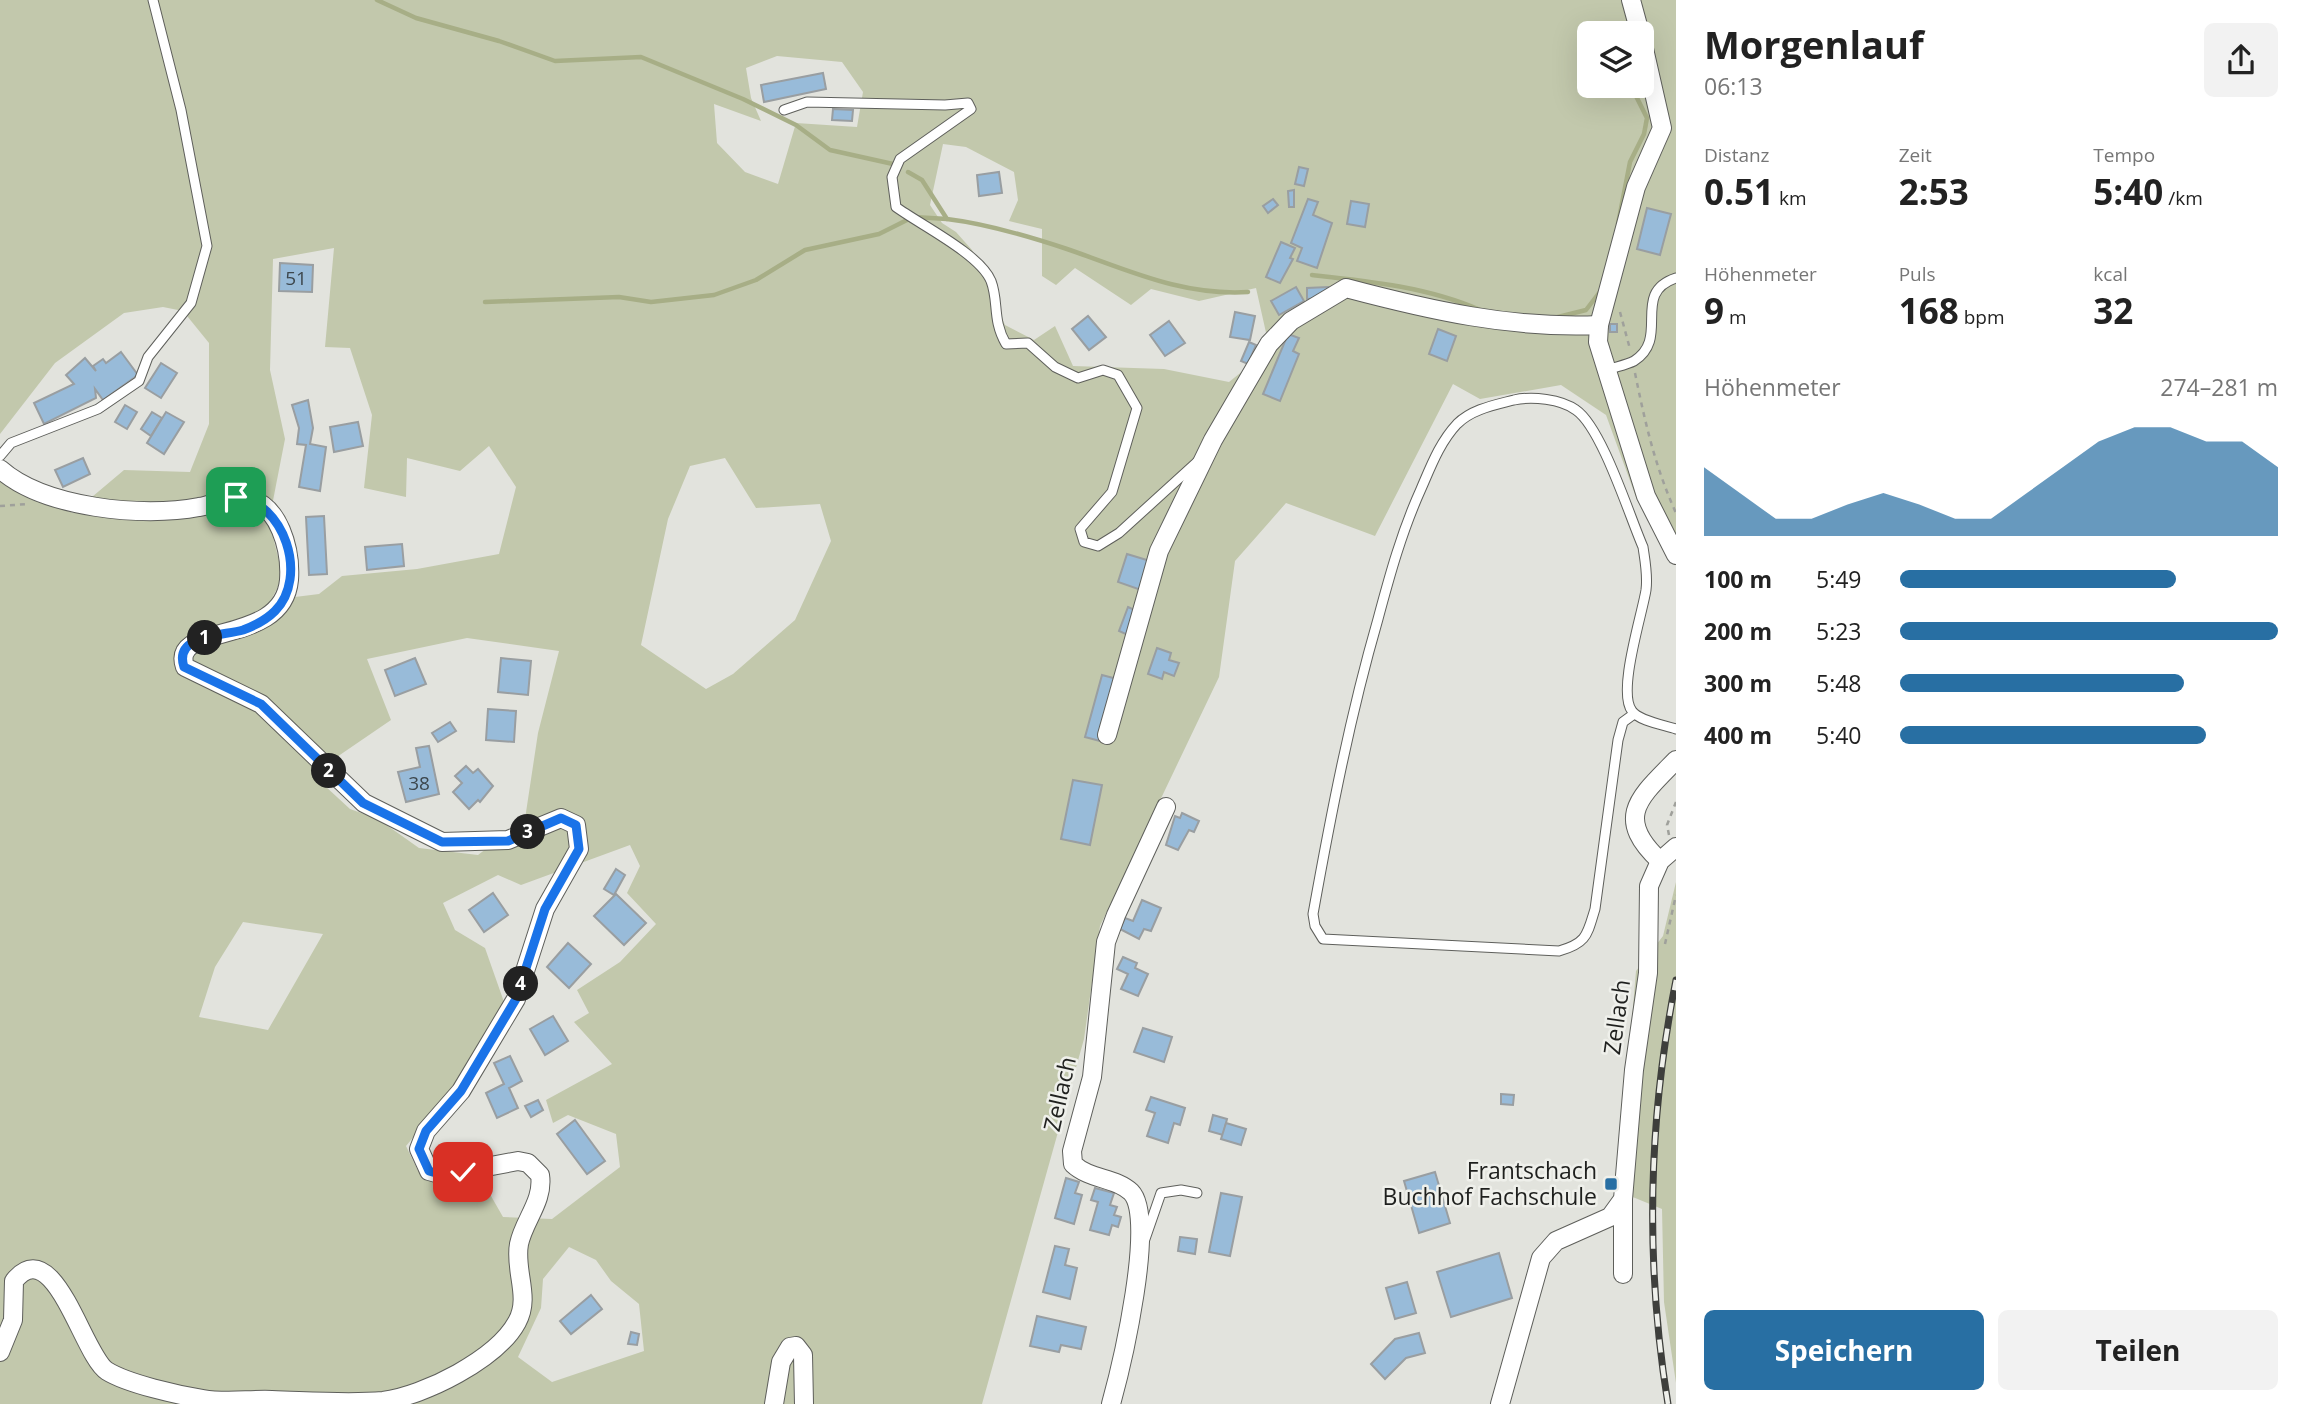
<!DOCTYPE html>
<html lang="de">
<meta charset="utf-8">
<style>
body{margin:0;font-family:"Open Sans",sans-serif;background:#f2f2f2;color:#222;height:100vh;display:flex;flex-direction:column;font-size:26px;white-space:nowrap}
*{box-sizing:border-box;margin:0}
p{font-size:23px;color:#767676}
.icon{flex:none;width:38px;height:38px;fill:none;stroke:currentColor;stroke-width:2;stroke-linecap:round;stroke-linejoin:round}
.map{position:relative;flex:1;overflow:hidden}
.side{display:flex;flex-direction:column;background:#fff;width:630px}
.side>*{flex:none}
.fabs{position:absolute;left:1577px;top:21px;display:grid;gap:14px}
.fabs a{display:grid;place-items:center;width:77px;height:77px;border-radius:10px;background:#fff;box-shadow:0 7px 28px #0002;font-size:35px}
.pin{position:absolute;display:grid;place-items:center;width:60px;height:60px;color:#fff;margin:-30px;border-radius:14px;box-shadow:0 4px 10px #0006}
.km{position:absolute;width:35px;height:35px;margin:-18px;border-radius:50%;background:#222;color:#fff;font-size:19px;line-height:35px;text-align:center}
.round{display:grid;place-items:center;flex:none;width:74px;height:74px;border-radius:10px;background:#f2f2f2}
.headline{display:flex;align-items:center;justify-content:space-between;height:119px;padding:0 28px}
h1{font-size:38px;font-weight:700;line-height:52px}
.stats{display:grid;grid-template-columns:repeat(3,1fr);gap:10px;height:119px;padding:7px 28px}
.stats div{display:grid;align-content:center}
.stats b{font-size:35px;font-weight:700}
.stats small{font-size:19px;font-weight:400}
.stats p{font-size:19px}
.chart{height:196px;padding:14px 28px}
.chart p{display:flex;justify-content:space-between}
.chart svg{width:100%;height:126px;margin-top:7px;fill:#286fa3;opacity:.7}
.action{display:flex;gap:14px;margin-top:auto;padding:14px 28px}
.action a{flex:1;height:80px;border-radius:10px;background:#286fa3;color:#fff;font-size:28px;font-weight:700;line-height:80px;text-align:center}
.action a+a{background:#f2f2f2;color:#222}
ul{padding:0 28px;list-style:none;font-size:23px}
li{display:grid;grid-template-columns:112px 84px 1fr;align-items:center;height:52px}
li i{height:18px;border-radius:9px;background:#286fa3}
main{display:flex;flex:1;min-height:0}
.map>svg:first-child{display:block}
.green{fill:#c2c8ac;fill-rule:evenodd}
.lines{fill:none;stroke-linecap:round;stroke-linejoin:round}
.stream{stroke:#a7ae86;stroke-width:4.5}
.building{fill:#98bbd9;stroke:#999ea1;stroke-width:2}
.lane-casing{stroke:#5e5f5b;stroke-width:11}
.street-casing{stroke:#5e5f5b;stroke-width:20}
.path{stroke:#9fa09b;stroke-width:2.5;stroke-dasharray:5 5;stroke-linecap:butt}
.lane{stroke:#fff;stroke-width:9}
.street{stroke:#fff;stroke-width:18}
.rail-casing{stroke:#3e3f3c;stroke-width:7}
.rail{stroke:#eff0eb;stroke-width:4.5;stroke-dasharray:13;stroke-linecap:butt}
.route-casing{stroke:#fff;stroke-width:14}
.route{stroke:#1a73e8;stroke-width:9}
.poi-dot{fill:#286fa3;stroke:#eff0eb;stroke-width:2.5}
.labels{text-anchor:middle;stroke-width:5;stroke-linejoin:round;paint-order:stroke}
.number-label{font-size:19px;fill:#3d474d}
.street-label{font-size:23px;fill:#1f201e;stroke:#eff0eb}
.poi-label{font-size:23px;fill:#1f201e;stroke:#eff0eb;text-anchor:end}
</style>
<main>
<div class="map">
<svg width="1676" height="1404" viewBox="0 0 1676 1404">
<rect width="100%" height="100%" fill="#e2e3dd"/>
<g class="green">
<path d="M0 0H1676V553L1637 500 1606 415 1561 385 1480 399 1453 384 1375 536 1286 503 1235 561 1219 677 1100 926 1084 1039 982 1404H771L766 1400 765 1404H0V477L17 492 73 513 124 470 190 472 209 424V343L183 311 163 307 124 313 55 363 0 434ZM1589 33H1642V86H1589ZM777 56 842 62 863 92 857 127 796 123 778 184 745 172 717 143 714 104 761 121 751 98 746 68ZM943 144 966 147 1014 172 1018 200 1009 221 1042 229V276L1056 285 1075 268 1131 305 1151 289 1199 301 1256 288 1267 337 1249 366 1229 382 1164 369 1073 366 1055 326 1034 340 1005 325 972 250 956 232 942 223 930 205ZM334 248 325 347 350 348 372 415 364 488 406 497 407 458 460 471 489 446 516 487 499 554 417 569 342 576 319 594 271 600 283 577 269 521 285 439 270 370 273 259ZM725 458 756 508 820 504 831 541 795 620 733 674 706 689 641 645 668 519 690 466ZM467 638 559 651 538 733 525 819 478 855 419 848 378 819 350 809 312 774 391 720 367 659ZM630 845 640 866 627 893 656 924 620 962 577 990 589 1013 574 1022 612 1064 546 1100 553 1123 568 1115 616 1134 620 1167 552 1219 503 1217 479 1175 444 1179 418 1171 406 1146 460 1081 504 1002 485 948 455 930 443 903 498 875 521 885ZM243 922 323 934 268 1030 199 1017 215 967ZM569 1247 596 1260 611 1281 639 1304 644 1351 552 1382 518 1357 541 1308 543 1279Z"/>
<path d="M1676 882V1383L1664 1302 1662 1209 1618 1191 1636 971 1663 936Z"/>
</g>
<g class="lines">
<g class="stream">
<path d="M377 0 416 18 499 41 555 61 641 57 743 99 796 125 830 150 893 164"/>
<path d="M908 172 922 180 947 219C988 224 1028 236 1067 249 1128 270 1181 296 1248 292"/>
<path d="M914 217 947 219"/>
<path d="M1618 224 1630 162 1644 134 1647 118 1636 96"/>
<path d="M1312 275C1368 281 1428 287 1480 310"/>
<path d="M485 302 619 297 651 302 714 295 756 280 805 250 879 234 907 220"/>
<path d="M1558 317 1586 310 1599 293"/>
</g>
</g>
<g class="building">
<path d="M823 73 826 89 764 102 761 85Z"/>
<path d="M833 109 853 110 852 121 832 120Z"/>
<path d="M1299 167 1308 169 1304 186 1295 184Z"/>
<path d="M999 172 1002 193 979 196 977 175Z"/>
<path d="M1294 190V207H1289L1288 191Z"/>
<path d="M1273 199 1278 205 1268 213 1263 206Z"/>
<path d="M1308 199 1318 202 1313 215 1332 223 1317 268 1297 261 1302 248 1291 243Z"/>
<path d="M1351 201 1369 204 1365 227 1347 224Z"/>
<path d="M1647 208 1671 214 1660 255 1637 249Z"/>
<path d="M1281 242 1295 248 1290 258 1293 259 1280 283 1266 277Z"/>
<path d="M280 263 313 265 312 292 279 291Z"/>
<path d="M1296 287 1304 301 1279 315 1271 301Z"/>
<path d="M1328 287 1326 298 1307 299V288Z"/>
<path d="M1235 312 1255 316 1250 340 1230 337Z"/>
<path d="M1088 316 1106 337 1089 350 1072 329Z"/>
<path d="M1169 321 1185 343 1165 356 1150 335Z"/>
<rect x="1610" y="324" width="7" height="8"/>
<path d="M1438 329 1456 336 1447 361 1429 354Z"/>
<path d="M1288 334 1299 338 1293 351 1299 354 1280 401 1263 394Z"/>
<path d="M1249 342 1256 345 1248 364 1241 361Z"/>
<path d="M121 352 138 375 103 400 95 389 96 398 44 424 34 403 74 384 66 375 85 358 96 371 93 366 103 359 106 363Z"/>
<path d="M161 363 177 373 161 398 145 388Z"/>
<path d="M308 400 313 428 310 444 326 447 320 491 299 487 306 445 297 444 299 428 292 405Z"/>
<path d="M125 405 137 412 127 429 115 422Z"/>
<path d="M152 412 162 418 151 436 141 429Z"/>
<path d="M166 412 184 422 164 454 147 443Z"/>
<path d="M358 422 363 446 334 452 330 427Z"/>
<path d="M83 458 90 474 63 487 55 470Z"/>
<path d="M324 516 327 574 309 575 306 517Z"/>
<path d="M402 544 404 566 367 570 365 547Z"/>
<path d="M1127 554 1150 561 1141 590 1118 582Z"/>
<path d="M1128 607 1139 612 1130 636 1119 631Z"/>
<path d="M1157 648 1171 653 1169 660 1179 663 1174 676 1164 672 1162 679 1148 674Z"/>
<path d="M415 658 426 684 395 696 385 670Z"/>
<path d="M501 658 531 661 528 695 498 692Z"/>
<path d="M1102 675 1117 679 1100 741 1085 737Z"/>
<path d="M488 709 516 711 514 742 486 740Z"/>
<path d="M450 722 456 731 438 742 432 733Z"/>
<path d="M429 746 439 794 406 802 398 772 420 767 416 748Z"/>
<path d="M466 766 473 773 478 769 493 786 480 802 478 800 469 809 453 792 462 783 455 776Z"/>
<path d="M1073 780 1102 785 1090 845 1061 839Z"/>
<path d="M1182 813 1199 821 1194 832 1189 830 1178 850 1166 845 1175 816 1180 818Z"/>
<path d="M616 869 625 875 614 895 604 889Z"/>
<path d="M493 893 508 915 484 932 469 910Z"/>
<path d="M616 894 646 923 624 945 594 916Z"/>
<path d="M1142 900 1161 908 1151 931 1144 929 1139 939 1120 929 1125 918 1133 921Z"/>
<path d="M568 943 591 964 569 988 547 967Z"/>
<path d="M1123 957 1137 963 1135 968 1148 974 1138 996 1121 989 1128 974 1117 969Z"/>
<path d="M553 1016 568 1041 545 1055 530 1029Z"/>
<path d="M1143 1028 1172 1037 1164 1062 1134 1052Z"/>
<path d="M510 1056 522 1081 509 1088 518 1108 497 1118 486 1093 504 1084 494 1063Z"/>
<path d="M1501 1094 1514 1095 1513 1105 1501 1104Z"/>
<path d="M1151 1097 1185 1108 1180 1125 1174 1123 1168 1143 1147 1136 1155 1113 1146 1110Z"/>
<path d="M538 1100 543 1110 531 1117 525 1106Z"/>
<path d="M1213 1115 1227 1119 1223 1135 1209 1131Z"/>
<path d="M575 1120 605 1161 587 1174 557 1134Z"/>
<path d="M1226 1123 1246 1129 1241 1145 1221 1139Z"/>
<path d="M1435 1172 1450 1223 1419 1233 1404 1181Z"/>
<path d="M1066 1178 1079 1182 1075 1193 1082 1195 1074 1224 1055 1218Z"/>
<path d="M1095 1188 1114 1193 1110 1205 1117 1207 1114 1215 1121 1217 1118 1227 1112 1225 1109 1235 1090 1230 1098 1202 1091 1200Z"/>
<path d="M1221 1193 1242 1197 1230 1256 1209 1252Z"/>
<path d="M1180 1237 1197 1239 1195 1254 1178 1251Z"/>
<path d="M1055 1246 1069 1249 1065 1265 1077 1268 1070 1299 1043 1292Z"/>
<path d="M1499 1253 1512 1298 1451 1317 1437 1272Z"/>
<path d="M1407 1282 1416 1313 1395 1319 1386 1288Z"/>
<path d="M591 1295 602 1309 571 1334 560 1321Z"/>
<path d="M1037 1316 1086 1327 1081 1349 1061 1345 1059 1352 1030 1346Z"/>
<path d="M631 1332 639 1334 637 1345 628 1344Z"/>
<path d="M1419 1333 1425 1353 1406 1358 1385 1379 1371 1364 1395 1339Z"/>
</g>
<g class="lines">
<defs>
<g id="lane">
<path d="M784 110 807 102 945 105 968 103 971 109 900 159 892 177 896 207C919 224 980 254 991 281 999 302 992 320 1006 344L1028 343 1055 367 1078 378 1103 370 1118 375 1137 408 1112 492 1080 529 1084 542 1098 546 1119 533 1197 462"/>
<path d="M1607 370C1615 367 1626 365 1634 361 1671 338 1630 293 1676 278"/>
<path d="M0 456 11 443 98 409 139 381 148 357 191 303 207 246 181 110 153 0"/>
<path d="M1634 714 1623 722 1618 740 1595 909C1587 935 1587 943 1559 951L1323 939 1315 926 1313 914C1331 814 1350 716 1378 619 1390 574 1402 531 1421 489 1431 466 1440 442 1457 424 1472 409 1495 405 1514 400 1532 396 1561 399 1576 410 1602 428 1629 515 1643 547 1645 561 1648 575 1646 590 1642 615 1617 692 1632 711 1639 721 1664 725 1676 729"/>
<path d="M1145 1239 1161 1193 1181 1190 1197 1193"/>
</g>
<g id="street">
<path d="M1631 0 1640 33"/>
<path d="M1642 40 1662 128 1636 187 1599 325 1598 342 1646 496 1676 555"/>
<path d="M0 469C44 508 143 518 199 507 214 505 230 495 245 498 280 503 291 551 289 580 283 648 169 621 185 667L261 704 364 803 442 842 508 840 561 818 576 825 579 849 545 909 516 999 461 1091 426 1131 419 1149 429 1171 443 1175 518 1161 528 1163 540 1175C544 1201 524 1220 519 1244 514 1271 531 1297 517 1322 497 1359 424 1396 383 1401 347 1404 308 1401 272 1400 250 1399 225 1403 203 1399 178 1395 128 1384 107 1371 83 1356 54 1231 14 1281L13 1320 0 1352"/>
<path d="M1107 735 1159 551 1213 440 1269 344 1291 321 1346 288C1429 310 1512 329 1599 325"/>
<path d="M1660 861C1613 817 1640 797 1676 760"/>
<path d="M1623 1199V1274"/>
<path d="M774 1404 781 1362 790 1347 796 1346 803 1355 804 1404"/>
<path d="M1111 1404C1121 1368 1157 1218 1131 1192 1115 1177 1090 1180 1073 1164L1072 1151 1092 1077 1106 942 1116 915 1166 807"/>
<path d="M1500 1404 1541 1258 1556 1241 1610 1217 1623 1199 1634 1070 1648 973 1649 886 1660 861 1676 847"/>
</g>
</defs>
<use href="#lane" class="lane-casing"/>
<use href="#street" class="street-casing"/>
<g class="path">
<path d="M1620 312 1630 349"/>
<path d="M1635 373C1645 422 1655 467 1676 513"/>
<path d="M0 506 28 504"/>
<path d="M1669 835 1667 825 1676 802"/>
<path d="M1665 944 1676 895"/>
</g>
<use href="#lane" class="lane"/>
<use href="#street" class="street"/>
<defs>
<path id="rail" d="M1668 1404C1645 1263 1648 1121 1676 980"/>
</defs>
<use href="#rail" class="rail-casing"/>
<use href="#rail" class="rail"/>
</g>
<g class="lines">
<defs>
<path id="route" d="M236 497C284 501 309 577 275 611 266 620 254 626 243 630 223 636 173 634 184 667L261 704 363 803 442 842 508 841 561 818 576 825 579 849 545 909 516 999 461 1091 426 1131 419 1149 429 1171 443 1175 463 1172"/>
</defs>
<use href="#route" class="route-casing"/>
<use href="#route" class="route"/>
</g>
<rect class="poi-dot" x="1604" y="1177" width="14" height="14" rx="3.5"/>
<g class="labels">
<g class="number-label">
<text x="296" y="285">51</text>
<text x="419" y="790">38</text>
</g>
<g class="street-label">
<text transform="translate(1617 1017) rotate(-82)" y="8">Zellach</text>
<text transform="translate(1060 1094) rotate(-77)" y="8">Zellach</text>
</g>
<g class="poi-label">
<text x="1597" y="1179">Frantschach<tspan x="1597" dy="26">Buchhof Fachschule</tspan></text>
</g>
</g>
</svg>
<div class="fabs">
<a><svg class="icon" aria-label="layers" viewBox="0 0 24 24"><path d="M12 4l9 5-9 5-9-5zM3 14l9 5 9-5"/></svg></a>
</div>
<div class="pin" style="left:236px;top:497px;background:#1e9e55"><svg class="icon" aria-label="arrive" viewBox="0 0 24 24"><path d="M6 21V4h12l-3 4 3 4H6"/></svg></div>
<div class="pin" style="left:463px;top:1172px;background:#d93025"><svg class="icon" aria-label="check" viewBox="0 0 24 24"><path d="M5 12l5 5 9-10"/></svg></div>
<b class="km" style="left:205px;top:638px">1</b>
<b class="km" style="left:329px;top:771px">2</b>
<b class="km" style="left:528px;top:832px">3</b>
<b class="km" style="left:521px;top:984px">4</b>
</div>
<section class="side">
<div class="headline"><div><h1>Morgenlauf</h1><p>06:13</p></div><a class="round"><svg class="icon" aria-label="share" viewBox="0 0 24 24"><path d="M12 15V3M7 8l5-5 5 5M5 13v7h14v-7"/></svg></a></div>
<div class="stats">
<div><p>Distanz</p><b>0.51<small> km</small></b></div>
<div><p>Zeit</p><b>2:53</b></div>
<div><p>Tempo</p><b>5:40<small> /km</small></b></div>
</div>
<div class="stats">
<div><p>Höhenmeter</p><b>9<small> m</small></b></div>
<div><p>Puls</p><b>168<small> bpm</small></b></div>
<div><p>kcal</p><b>32</b></div>
</div>
<div class="chart"><p><span>Höhenmeter</span>274–281 m</p>
<svg viewBox="0 0 160 44" preserveAspectRatio="none"><path d="M0 44V20L10 29L20 38L30 38L40 33L50 29L60 33L70 38L80 38L90 29L100 20L110 11L120 6L130 6L140 11L150 11L160 20V44z"/></svg>
</div>
<ul>
<li><b>100 m</b>5:49<i style="width:73%"></i></li>
<li><b>200 m</b>5:23<i style="width:100%"></i></li>
<li><b>300 m</b>5:48<i style="width:75%"></i></li>
<li><b>400 m</b>5:40<i style="width:81%"></i></li>
</ul>
<div class="action"><a>Speichern</a><a>Teilen</a></div>
</section>
</main>
